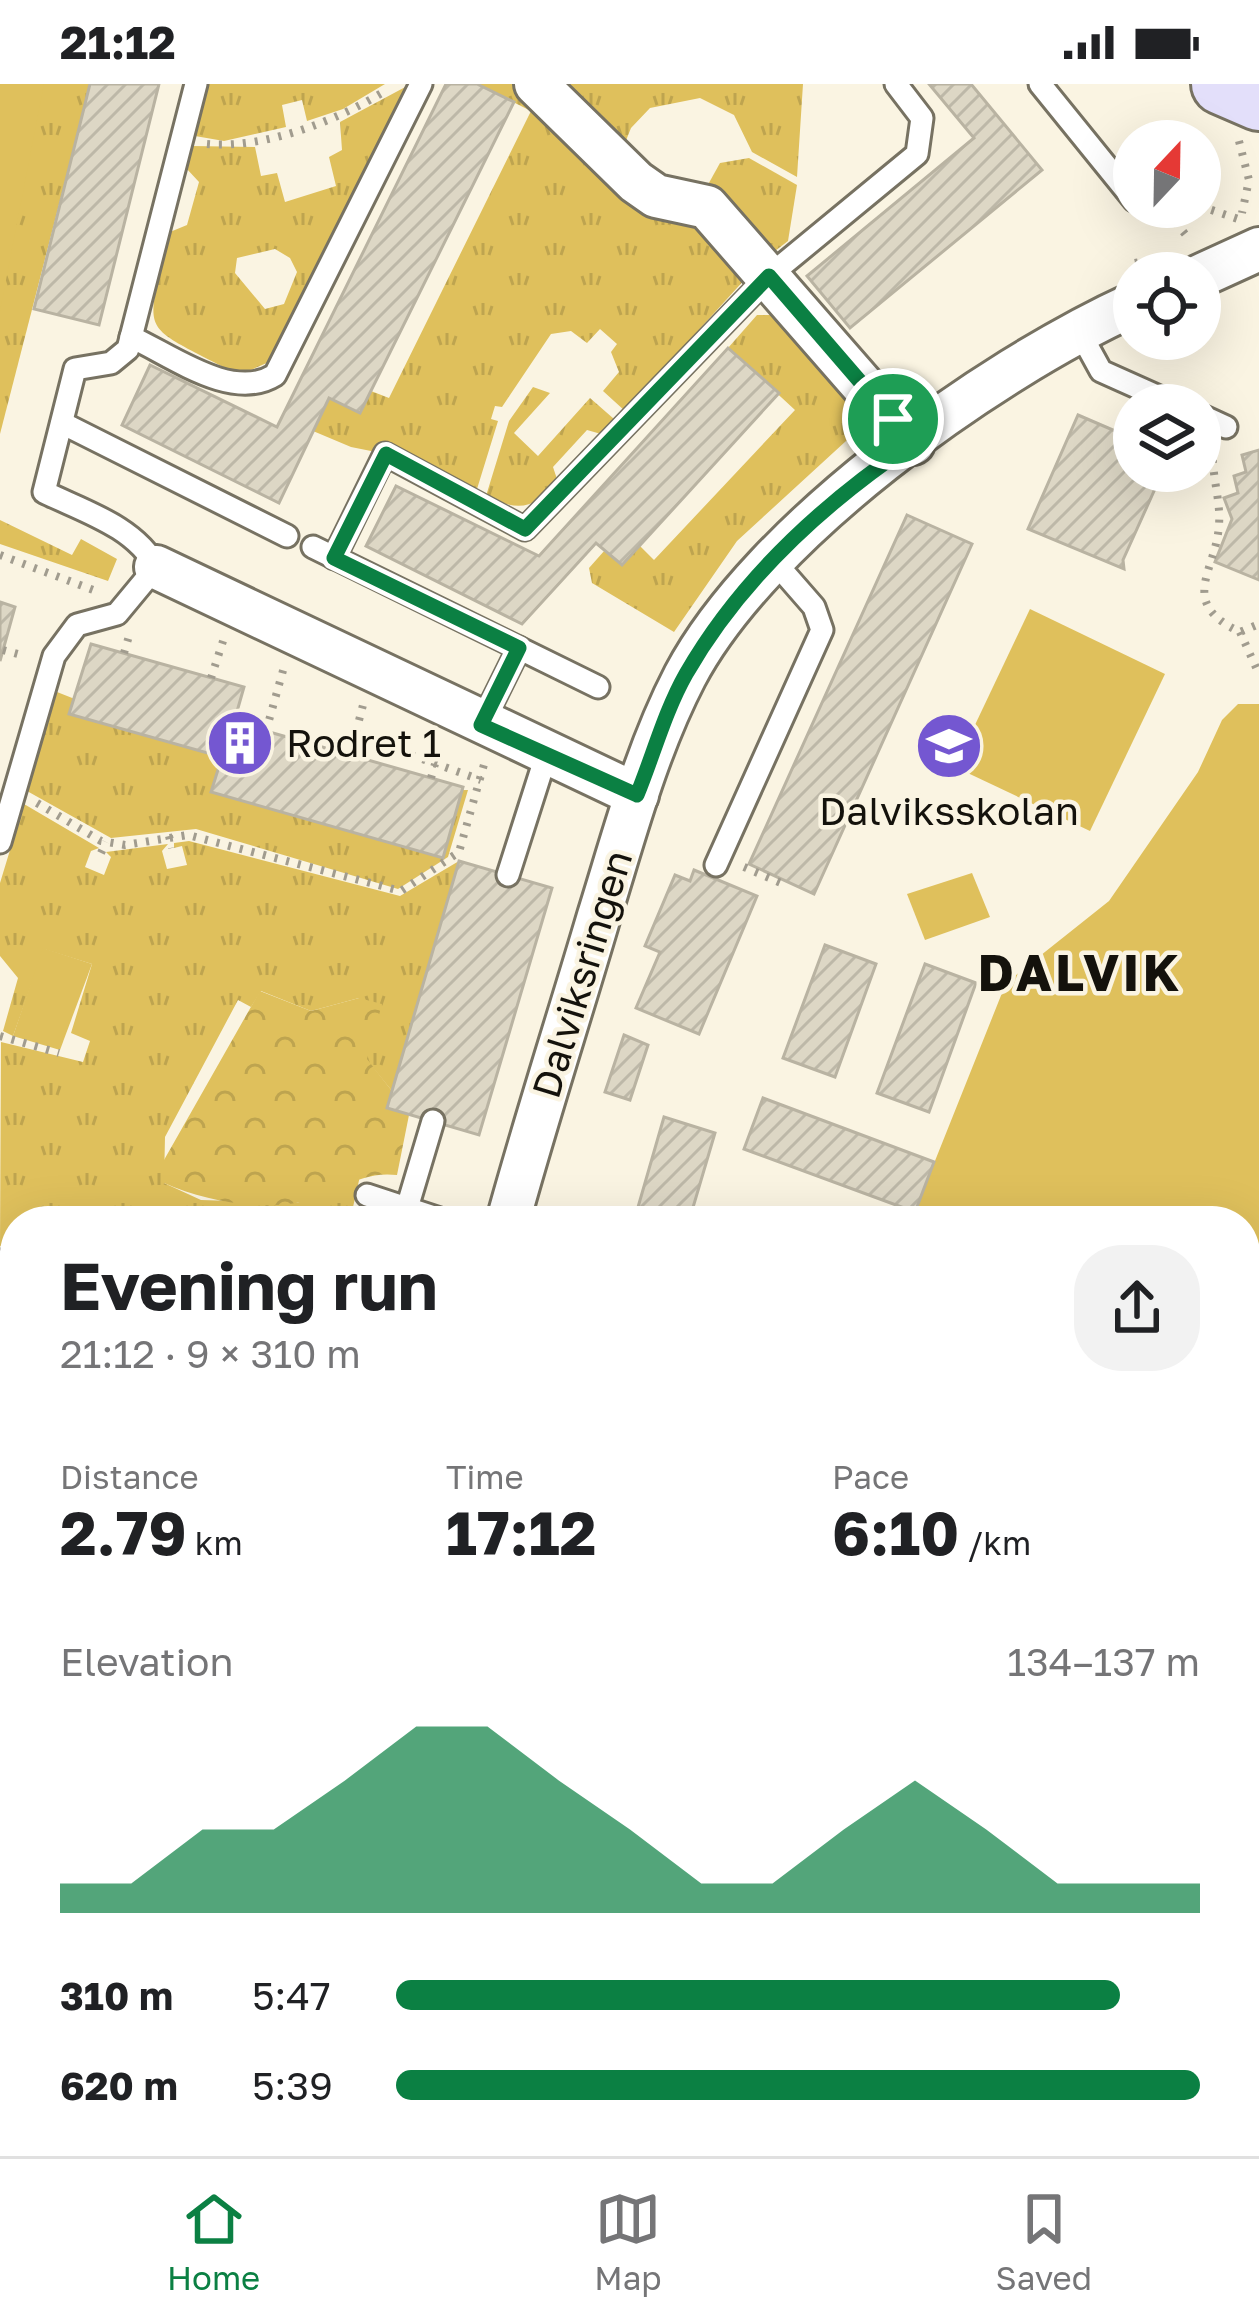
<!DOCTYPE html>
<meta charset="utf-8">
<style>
body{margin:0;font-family:"Golos Text",sans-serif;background:#f2f2f2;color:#202124;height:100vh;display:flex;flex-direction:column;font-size:45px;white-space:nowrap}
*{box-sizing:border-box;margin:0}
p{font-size:39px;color:#757577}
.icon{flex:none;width:66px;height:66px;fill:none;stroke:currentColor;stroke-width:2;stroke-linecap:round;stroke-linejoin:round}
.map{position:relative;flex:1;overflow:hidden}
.sheet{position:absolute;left:0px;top:1122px;width:1260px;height:951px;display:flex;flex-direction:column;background:#fff;border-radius:48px 48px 0 0;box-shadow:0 12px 48px #0002}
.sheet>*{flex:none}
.needle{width:78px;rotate:22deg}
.controls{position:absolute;left:1113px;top:36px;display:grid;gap:24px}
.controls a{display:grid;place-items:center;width:108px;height:108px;border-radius:50%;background:#fff;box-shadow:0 12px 48px #0002;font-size:60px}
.pin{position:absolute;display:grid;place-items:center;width:102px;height:102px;color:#fff;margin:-51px;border:6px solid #fff;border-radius:50%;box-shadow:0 3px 12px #0007}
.round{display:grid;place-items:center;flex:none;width:126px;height:126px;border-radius:48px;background:#f2f2f2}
.headline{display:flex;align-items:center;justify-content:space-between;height:204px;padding:0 60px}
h1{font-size:66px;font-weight:700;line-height:90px}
.stats{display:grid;grid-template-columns:repeat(3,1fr);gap:18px;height:204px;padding:12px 60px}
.stats div{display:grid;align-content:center}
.stats b{font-size:60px;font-weight:700}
.stats small{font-size:33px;font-weight:400}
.stats p{font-size:33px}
.chart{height:336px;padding:24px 60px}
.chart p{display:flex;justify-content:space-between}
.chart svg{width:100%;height:216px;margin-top:12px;fill:#0b8043;opacity:.7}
ul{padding:0 60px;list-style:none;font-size:39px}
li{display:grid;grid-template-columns:192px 144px 1fr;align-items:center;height:90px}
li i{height:30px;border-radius:15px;background:#0b8043}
.status{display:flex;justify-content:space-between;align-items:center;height:84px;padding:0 60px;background:#fff;direction:ltr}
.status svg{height:33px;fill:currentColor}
.tab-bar{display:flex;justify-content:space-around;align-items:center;height:168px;border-top:3px solid #e0e0e0;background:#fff;font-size:33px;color:#757577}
.tab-bar a{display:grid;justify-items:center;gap:6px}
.tab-bar .current{color:#0b8043}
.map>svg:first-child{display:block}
.grass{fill:url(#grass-tufts);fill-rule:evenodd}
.forest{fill:url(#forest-crowns)}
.green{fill:#dfc05c}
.building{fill:url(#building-hatch);stroke:#b9b3a2;stroke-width:3}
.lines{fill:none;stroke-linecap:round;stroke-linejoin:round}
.lane-casing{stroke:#777262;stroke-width:27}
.street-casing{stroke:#777262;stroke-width:48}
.secondary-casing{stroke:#777262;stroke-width:66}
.path{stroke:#a19c8f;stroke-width:8;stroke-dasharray:3 9;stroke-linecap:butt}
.lane{stroke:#fff;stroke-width:21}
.street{stroke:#fff;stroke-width:42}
.secondary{stroke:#e3dffa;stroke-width:60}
.route-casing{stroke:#fff;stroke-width:24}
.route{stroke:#0b8043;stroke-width:15}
.labels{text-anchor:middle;stroke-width:9;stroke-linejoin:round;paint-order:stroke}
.poi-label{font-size:39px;fill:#14120c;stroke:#faf4e2;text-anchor:start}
.street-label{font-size:39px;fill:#14120c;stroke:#faf4e2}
.district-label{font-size:51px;font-weight:bold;letter-spacing:3px;fill:#14120c;stroke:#faf4e2}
</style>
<div class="status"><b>21:12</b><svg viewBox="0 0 49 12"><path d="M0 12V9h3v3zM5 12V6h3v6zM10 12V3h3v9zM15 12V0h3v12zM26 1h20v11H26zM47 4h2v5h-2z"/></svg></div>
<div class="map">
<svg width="1259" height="2072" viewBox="0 0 1259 2072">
<defs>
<pattern id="grass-tufts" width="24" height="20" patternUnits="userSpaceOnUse" patternTransform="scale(3)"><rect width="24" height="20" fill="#dfc05c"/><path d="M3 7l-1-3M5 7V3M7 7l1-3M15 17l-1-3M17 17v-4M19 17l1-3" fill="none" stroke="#bea44f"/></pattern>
<pattern id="forest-crowns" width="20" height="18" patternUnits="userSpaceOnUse" patternTransform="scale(3)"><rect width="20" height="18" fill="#dfc05c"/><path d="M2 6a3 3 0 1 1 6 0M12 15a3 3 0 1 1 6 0" fill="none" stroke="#bea44f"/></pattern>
<pattern id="building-hatch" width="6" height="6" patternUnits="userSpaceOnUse" patternTransform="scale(3)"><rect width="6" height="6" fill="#ddd7c5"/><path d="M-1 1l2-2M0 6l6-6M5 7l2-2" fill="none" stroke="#bdb8a8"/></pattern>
</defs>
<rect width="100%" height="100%" fill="#faf4e2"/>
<g class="grass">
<path d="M0 0H90L0 350Z"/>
<path d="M208 0H385L343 25 307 37 302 16 282 21 286 43 224 57 195 52Z"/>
<path d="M477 0H520L648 122 676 138 694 140 747 193 625 327 603 307 619 288 611 268 617 260 600 245 587 259 571 247 551 250 502 323 495 322 491 335 498 337 477 405 401 373 351 363 313 347 329 314 360 329 371 307 389 314 531 27Z"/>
<path d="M547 0H803L797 93 752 68 734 31 700 14 650 24 631 44 619 74Z"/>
<path d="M409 1 269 278 244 289 233 288C136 237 145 255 170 148L187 141 199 98 186 84 192 62 255 63 261 92 277 89 285 118 336 102 329 73 342 66 340 38ZM275 165 290 174 297 188 284 220 265 225 235 189 237 174Z"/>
<path d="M749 74 797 101 788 157 766 174 705 106 720 79Z"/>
<path d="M757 231H777L863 323 858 346 737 457 674 548 592 499 589 484 605 466 639 461 654 476 795 326 728 264Z"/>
<path d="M533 303 550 309 514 349 538 372 590 314 614 335 601 350 587 346 553 383 558 398C535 425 518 428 486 412L509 337Z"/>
<path d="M0 436 72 471 81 455 117 475 108 497 0 460Z"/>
<path d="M57 608 222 673 212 708 468 706 448 773 398 805 196 745 111 754 27 707Z"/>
<path d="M24 720 99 764 91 767 85 783 104 791 111 773 106 768 168 760 162 767 167 785 187 781 182 762 174 764V759L189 757 400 812 459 777 392 1007 366 975 359 914 311 927 261 907 251 923 238 916 165 1053 164 1099 201 1116 297 1119 360 1092 351 1132 365 1137H15V1167L0 1162 1 958 83 978 90 957 71 949 92 880 44 865 13 952 3 947 18 894 0 872V799Z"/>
<path d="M1259 1268V1449L1245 1440V1281Z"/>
<path d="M0 1280 15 1285V1396L0 1392Z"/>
<path d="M632 2058H1066L1061 2072H630Z"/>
</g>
<path class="forest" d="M260 907 311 927 359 914 382 920 367 975 392 1007 387 1024 409 1031 397 1091C357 1086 334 1113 296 1119 254 1126 202 1116 164 1099V1076Z"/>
<g class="green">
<path d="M0 0H44L0 227Z"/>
<path d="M1030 525 1165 590 1090 747 955 683Z"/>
<path d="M1238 620H1259V1245L1245 1262V1137H911L1006 899 1109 817 1198 688 1222 636Z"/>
<path d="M972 789 990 833 925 856 907 810Z"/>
<path d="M43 864 92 880 60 966 13 952Z"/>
<path d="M0 1825 15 1829V2058H382L379 2072H0Z"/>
<path d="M1259 2013V2072H1065L1113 2058H1245V2017Z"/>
</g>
<g class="building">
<path d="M90 0H159L99 241 34 225Z"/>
<path d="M446 0H477L514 18 360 329 329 314 279 419 122 341 150 281 277 343Z"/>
<path d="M929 0H971L1042 86 850 244 807 192 974 54Z"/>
<path d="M728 264 779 309 622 481 596 459 522 540 366 462 396 402 539 472Z"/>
<path d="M1078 331 1134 355V387H1163L1123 476 1124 485 1028 445Z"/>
<path d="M1259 366V496L1215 478 1232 435 1224 414 1238 409 1234 392 1246 388 1242 371Z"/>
<path d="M907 431 972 460 814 810 749 780Z"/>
<path d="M0 518 15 523 0 577Z"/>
<path d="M91 560 244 603 234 638 463 703 443 774 211 708 222 673 69 630Z"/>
<path d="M459 777 552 804 479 1051 387 1024Z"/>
<path d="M694 786 757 812 699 950 636 924 660 868 645 862 675 791 690 797Z"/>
<path d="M825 861 876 880 835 993 783 974Z"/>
<path d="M925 880 976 899 929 1028 877 1009Z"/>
<path d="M624 951 648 961 630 1016 605 1008Z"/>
<path d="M763 1014 934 1078 915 1128 744 1065Z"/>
<path d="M664 1033 715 1049 689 1137H634Z"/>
<path d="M0 1204 15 1209V1285L0 1280Z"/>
<path d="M0 1438 15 1443V1518L0 1514Z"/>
<path d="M0 1688 15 1693V1769L0 1764Z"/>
<path d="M1259 1737V1815L1245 1779V1743Z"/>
<path d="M1259 1916V1993L1245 1998V1921Z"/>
</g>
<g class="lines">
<defs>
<g id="lane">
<path d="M1040 0 1134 116"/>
<path d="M1079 247 1101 287 1177 321"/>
<path d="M131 253C171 271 232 318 275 291L421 0"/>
<path d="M1200 331 1226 343"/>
<path d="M62 339 287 452"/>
<path d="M313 463 598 603"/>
<path d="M334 474 385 370 525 445 769 192 917 70 922 34 896 0"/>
<path d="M481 641 519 564"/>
<path d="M0 758 54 572 77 541 117 530 156 483C136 443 83 427 44 408L75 285 111 279 128 265 196 0"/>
<path d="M716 781 822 546 814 523 773 476"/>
<path d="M508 791 546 672"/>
<path d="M367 1111 446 1137"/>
<path d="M407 1124 433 1037"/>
<path d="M0 1177 15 1181"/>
<path d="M0 1408 15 1413"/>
<path d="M1245 1472 1259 1476"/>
<path d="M1245 1815 1259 1848"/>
<path d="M1245 1905 1259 1894"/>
<path d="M478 2058 484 2072"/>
</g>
<g id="street">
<path d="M536 0 636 98 656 112 707 123 913 359"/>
<path d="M1200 192 1259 165"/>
<path d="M156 483 637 711"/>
<path d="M508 1137C536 1035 569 934 599 832 624 752 646 667 685 592 761 448 987 287 1134 220"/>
<path d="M1245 1598 1259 1589"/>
</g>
<path id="secondary" d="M1222 0 1259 16"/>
</defs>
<use href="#lane" class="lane-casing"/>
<use href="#street" class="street-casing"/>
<use href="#secondary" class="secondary-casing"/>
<g class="path">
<path d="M1239 57 1249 96 1242 129"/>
<path d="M207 60C265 65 336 37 385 7"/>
<path d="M1200 122 1238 135"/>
<path d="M1168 129 1190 156"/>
<path d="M1135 179 1167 172"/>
<path d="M1213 364C1211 390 1221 416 1219 441 1216 488 1177 518 1240 548L1259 540"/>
<path d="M0 471 96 507"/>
<path d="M1240 548 1259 590"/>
<path d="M3 566 25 572"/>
<path d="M124 569 129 552"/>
<path d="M211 594 224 554"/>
<path d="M266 647 284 583"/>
<path d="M355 651 481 696"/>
<path d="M350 671 363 621"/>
<path d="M431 694 435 680"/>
<path d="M37 719 101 757 125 761 188 751 401 807 459 768 485 677"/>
<path d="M169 752 172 764"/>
<path d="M101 769 106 758"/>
<path d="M744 783 781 799"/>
<path d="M0 952 59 969"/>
<path d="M0 1659 15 1663"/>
<path d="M0 1887 15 1898"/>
<path d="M0 1957 15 1947"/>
<path d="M213 2058 228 2072"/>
<path d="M368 2072 371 2058"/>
<path d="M607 2072 622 2058"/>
<path d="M1254 2072 1259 2070"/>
</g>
<use href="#lane" class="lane"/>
<use href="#street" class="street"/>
<use href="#secondary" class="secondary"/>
</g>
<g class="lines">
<defs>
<path id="route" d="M769 192 913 359C824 419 740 496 686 590 665 627 653 672 637 711L481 641 519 564 334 474 386 370 525 445Z"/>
</defs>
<use href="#route" class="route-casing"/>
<use href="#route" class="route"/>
</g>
<defs>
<symbol id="building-disc" viewBox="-11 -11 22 22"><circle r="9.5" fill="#7457d1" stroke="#faf4e2"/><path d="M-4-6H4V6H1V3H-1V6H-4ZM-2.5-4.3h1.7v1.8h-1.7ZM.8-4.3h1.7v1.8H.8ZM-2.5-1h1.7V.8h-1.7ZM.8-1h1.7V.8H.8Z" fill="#fff"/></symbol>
<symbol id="school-disc" viewBox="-11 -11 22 22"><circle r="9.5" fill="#7457d1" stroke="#faf4e2"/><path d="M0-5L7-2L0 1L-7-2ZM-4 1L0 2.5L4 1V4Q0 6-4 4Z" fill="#fff"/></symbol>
</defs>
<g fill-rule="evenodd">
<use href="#building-disc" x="202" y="621" width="76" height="76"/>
<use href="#school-disc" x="911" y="624" width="76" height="76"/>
</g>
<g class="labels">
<g class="poi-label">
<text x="286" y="673">Rodret 1</text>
<text x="949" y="741" text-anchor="middle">Dalviksskolan</text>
</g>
<g class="street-label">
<text transform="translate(582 890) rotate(-73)" y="14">Dalviksringen</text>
</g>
<g class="district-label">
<text x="1080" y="907">DALVIK</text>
</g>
</g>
</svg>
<div class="controls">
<a><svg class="needle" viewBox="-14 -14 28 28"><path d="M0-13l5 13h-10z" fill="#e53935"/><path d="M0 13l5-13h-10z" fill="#757577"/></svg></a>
<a><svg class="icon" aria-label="locate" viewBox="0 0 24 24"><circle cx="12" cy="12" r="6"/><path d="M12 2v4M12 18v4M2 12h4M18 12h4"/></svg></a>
<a><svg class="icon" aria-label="layers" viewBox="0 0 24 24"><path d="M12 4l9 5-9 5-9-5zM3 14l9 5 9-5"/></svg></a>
</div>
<div class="pin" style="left:893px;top:335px;background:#1e9e55"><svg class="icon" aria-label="arrive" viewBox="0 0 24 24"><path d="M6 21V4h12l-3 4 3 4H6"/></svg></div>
<section class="sheet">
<div class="headline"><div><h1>Evening run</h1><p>21:12 · 9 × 310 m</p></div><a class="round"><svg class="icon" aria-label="share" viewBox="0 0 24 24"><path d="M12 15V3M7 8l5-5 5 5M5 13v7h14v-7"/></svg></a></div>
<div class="stats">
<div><p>Distance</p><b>2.79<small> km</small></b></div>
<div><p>Time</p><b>17:12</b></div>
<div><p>Pace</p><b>6:10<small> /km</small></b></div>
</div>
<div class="chart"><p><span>Elevation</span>134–137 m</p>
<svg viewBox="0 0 160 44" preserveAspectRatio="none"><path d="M0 44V38L10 38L20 27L30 27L40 17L50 6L60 6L70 17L80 27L90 38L100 38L110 27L120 17L130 27L140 38L150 38L160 38V44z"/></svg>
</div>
<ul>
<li><b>310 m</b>5:47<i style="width:90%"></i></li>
<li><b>620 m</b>5:39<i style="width:100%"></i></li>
</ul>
</section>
</div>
<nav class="tab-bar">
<a class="current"><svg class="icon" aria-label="home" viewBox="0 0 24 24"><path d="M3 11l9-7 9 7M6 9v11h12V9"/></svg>Home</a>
<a><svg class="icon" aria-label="map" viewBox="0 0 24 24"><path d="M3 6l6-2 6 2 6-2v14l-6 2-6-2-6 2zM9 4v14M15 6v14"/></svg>Map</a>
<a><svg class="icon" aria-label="saved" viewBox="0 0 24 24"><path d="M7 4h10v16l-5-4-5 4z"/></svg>Saved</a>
</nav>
